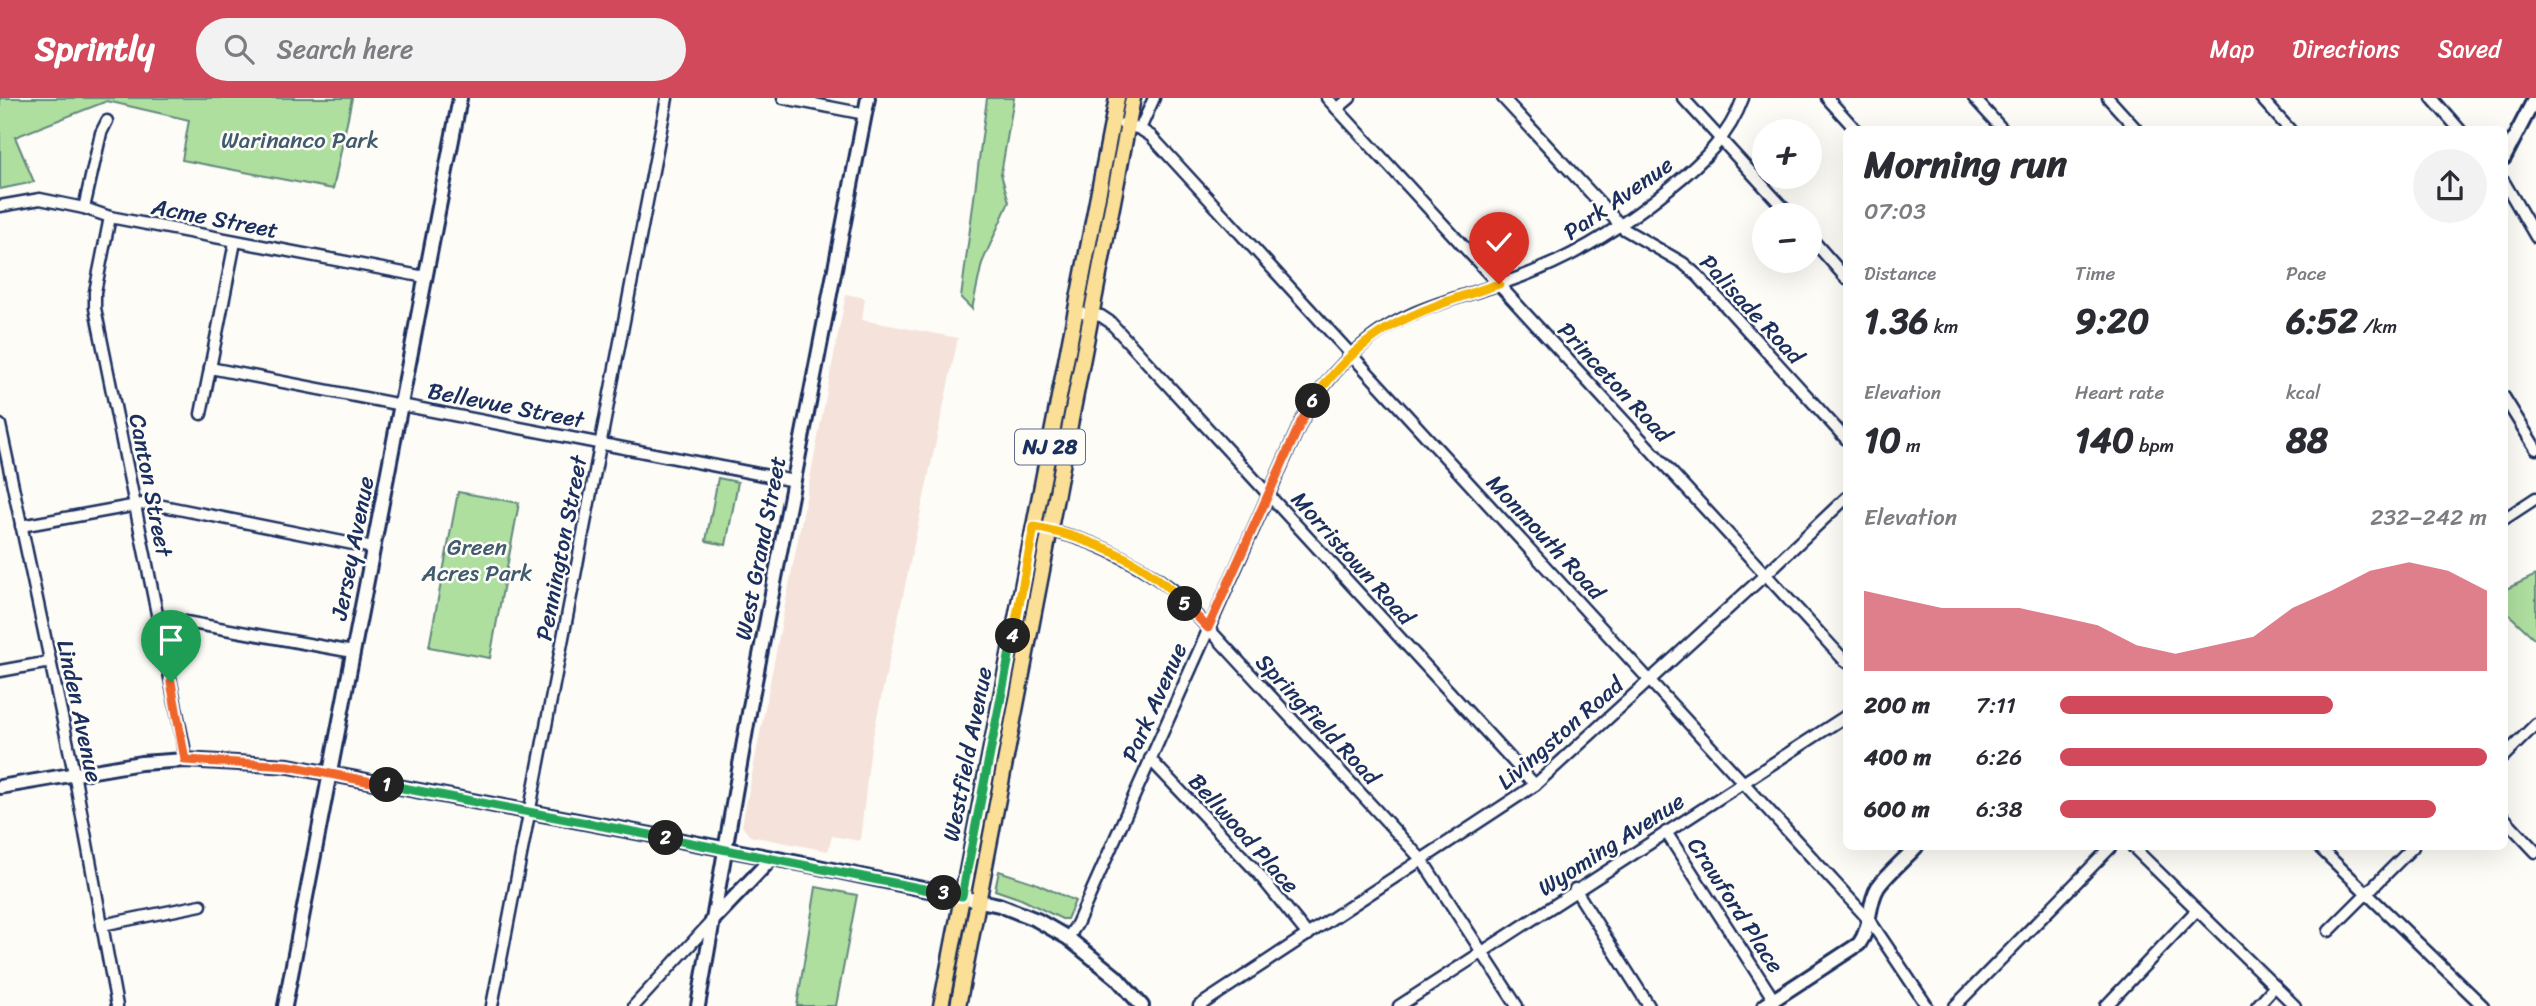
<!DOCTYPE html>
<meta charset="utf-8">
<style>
body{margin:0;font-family:Sriracha,sans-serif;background:#f2f2f3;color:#2b2b33;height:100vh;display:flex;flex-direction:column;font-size:26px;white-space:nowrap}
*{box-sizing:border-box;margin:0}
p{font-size:23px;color:#7c7c81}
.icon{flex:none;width:38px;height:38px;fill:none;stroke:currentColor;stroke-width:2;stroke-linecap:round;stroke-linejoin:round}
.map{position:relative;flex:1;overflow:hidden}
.details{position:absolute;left:1843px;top:28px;width:665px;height:724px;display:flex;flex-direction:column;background:#fff;border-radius:10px;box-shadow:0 7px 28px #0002}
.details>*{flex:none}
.tools{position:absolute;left:1752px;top:21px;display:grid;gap:14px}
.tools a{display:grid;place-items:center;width:70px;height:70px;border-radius:50%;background:#fff;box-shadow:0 7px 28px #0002;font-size:35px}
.pin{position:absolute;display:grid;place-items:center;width:60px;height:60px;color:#fff;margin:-72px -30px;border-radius:50% 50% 50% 0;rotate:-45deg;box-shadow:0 0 7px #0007}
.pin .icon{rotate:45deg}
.km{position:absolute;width:35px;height:35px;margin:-18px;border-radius:50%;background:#222;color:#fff;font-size:19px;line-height:35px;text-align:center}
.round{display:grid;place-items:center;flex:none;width:74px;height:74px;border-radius:37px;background:#f2f2f3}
.headline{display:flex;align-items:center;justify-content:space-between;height:119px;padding:0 21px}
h1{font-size:38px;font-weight:800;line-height:52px}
.figures{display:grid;grid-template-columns:repeat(3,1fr);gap:10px;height:119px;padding:7px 21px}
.figures div{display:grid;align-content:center}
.figures b{font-size:35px;font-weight:800}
.figures small{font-size:19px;font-weight:400}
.figures p{font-size:19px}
.chart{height:196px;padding:14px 21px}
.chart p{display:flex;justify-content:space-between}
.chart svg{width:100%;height:126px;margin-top:7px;fill:#d1495b;opacity:.7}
ul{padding:0 21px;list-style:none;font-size:23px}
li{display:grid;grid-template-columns:112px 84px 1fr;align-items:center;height:52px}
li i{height:18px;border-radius:9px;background:#d1495b}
header{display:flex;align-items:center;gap:42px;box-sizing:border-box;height:98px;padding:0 35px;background:#d1495b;color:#fff}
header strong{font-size:33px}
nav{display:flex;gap:38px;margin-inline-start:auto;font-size:24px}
.search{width:490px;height:63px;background:#f2f2f3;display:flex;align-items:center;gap:18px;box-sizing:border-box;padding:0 24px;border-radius:38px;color:#7c7c81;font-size:26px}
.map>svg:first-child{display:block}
.built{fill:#f4e2db}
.green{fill:#aedf9f;stroke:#64877e;stroke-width:2}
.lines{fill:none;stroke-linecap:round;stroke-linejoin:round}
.street-casing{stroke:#1b2f5e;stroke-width:15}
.secondary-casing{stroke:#1b2f5e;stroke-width:18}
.primary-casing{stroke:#1b2f5e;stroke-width:19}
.street{stroke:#fdfcf7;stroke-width:10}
.secondary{stroke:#fdfcf7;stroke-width:12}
.primary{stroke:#fbdf96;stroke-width:14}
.split-1-casing{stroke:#fff;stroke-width:14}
.split-2-casing{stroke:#fff;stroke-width:14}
.split-3-casing{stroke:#fff;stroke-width:14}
.split-4-casing{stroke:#fff;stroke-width:14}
.split-5-casing{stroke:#fff;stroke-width:14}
.split-6-casing{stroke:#fff;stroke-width:14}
.split-7-casing{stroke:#fff;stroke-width:14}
.split-1{stroke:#f0652b;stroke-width:9}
.split-2{stroke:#22a559;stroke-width:9}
.split-3{stroke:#22a559;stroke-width:9}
.split-4{stroke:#22a559;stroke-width:9}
.split-5{stroke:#f5b400;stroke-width:9}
.split-6{stroke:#f0652b;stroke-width:9}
.split-7{stroke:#f5b400;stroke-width:9}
.labels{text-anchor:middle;stroke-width:5;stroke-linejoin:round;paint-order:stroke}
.shield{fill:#fdfcf7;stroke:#5f6c8c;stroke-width:2}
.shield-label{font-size:21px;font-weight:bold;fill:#1b2f5e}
.park-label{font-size:23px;fill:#405b6e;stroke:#fdfcf7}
.street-label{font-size:23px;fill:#1b2f5e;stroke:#fdfcf7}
</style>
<header>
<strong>Sprintly</strong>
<div class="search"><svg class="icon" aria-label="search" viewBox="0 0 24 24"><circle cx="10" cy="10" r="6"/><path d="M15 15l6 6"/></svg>Search here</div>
<nav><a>Map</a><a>Directions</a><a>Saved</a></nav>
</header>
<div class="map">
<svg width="2536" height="908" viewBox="0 0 2536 908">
<rect width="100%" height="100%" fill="#fdfcf7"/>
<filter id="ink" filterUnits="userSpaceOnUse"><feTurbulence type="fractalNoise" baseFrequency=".0143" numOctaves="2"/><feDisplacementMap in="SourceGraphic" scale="14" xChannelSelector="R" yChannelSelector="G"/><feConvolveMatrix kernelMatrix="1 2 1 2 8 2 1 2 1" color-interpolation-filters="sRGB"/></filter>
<g filter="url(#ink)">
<path class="built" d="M846 196 865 200 862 222 958 240 871 647 860 743 832 738 828 753 750 738 742 728Z"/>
<g class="green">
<path d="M0 0H352L333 91 182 62 189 22 107 3 15 39 34 84 0 91Z"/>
<path d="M987 0H1014L1001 76 1009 104 982 165 972 211 961 200Z"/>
<path d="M718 380 738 384 726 447 706 443Z"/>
<path d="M458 394 519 405 490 560 429 549Z"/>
<path d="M2536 477V542L2504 512V492Z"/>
<path d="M999 773 1035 785 1075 803 1067 821H1062L1021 801 995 792Z"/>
<path d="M816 789 857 797 836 908H797Z"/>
</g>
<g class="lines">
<defs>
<g id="street">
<path d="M783 0 865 16"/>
<path d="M1327 0 1846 564"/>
<path d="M1503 0 1624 131 1683 165 1698 178 1846 341"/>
<path d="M1683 0 1790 117"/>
<path d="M1827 0 1856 32"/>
<path d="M1974 0 2003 32"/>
<path d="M2108 0 2137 32"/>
<path d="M2261 0 2290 32"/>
<path d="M2432 0 2460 32"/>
<path d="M1337 11 1350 0"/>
<path d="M1123 26 1140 31 1151 38 1870 823 1927 908"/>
<path d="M1140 31 1154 0"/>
<path d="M2504 84 2536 139"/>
<path d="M0 108 40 101 84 110 110 119 425 179"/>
<path d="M84 110 101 35 107 23"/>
<path d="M110 119 95 194V210L184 649 185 662"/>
<path d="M1810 139 1846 180"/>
<path d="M1076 214 1101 218 1110 224 1535 687"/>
<path d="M210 270 794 383"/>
<path d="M2504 299 2536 351"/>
<path d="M201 316 235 144"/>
<path d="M0 327 74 675 117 908"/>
<path d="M2504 421 2536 400"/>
<path d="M21 428 148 405 373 450"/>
<path d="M1034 429C1087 439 1130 459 1173 492L1422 762 1517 908"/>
<path d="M158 519 353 554"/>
<path d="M0 573 50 564"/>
<path d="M2504 658 2536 626"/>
<path d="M1150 661 1257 774 1308 837"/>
<path d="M2504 720 2536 754"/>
<path d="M1666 734 1774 902"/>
<path d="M2133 749 2295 908"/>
<path d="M2319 749 2483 908"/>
<path d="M1575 791 1649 908"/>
<path d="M102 827 201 807"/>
<path d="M2329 833 2413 749"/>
<path d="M1068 840 1077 826 1301 324C1325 279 1363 238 1410 217 1452 198 1498 190 1540 171 1588 151 1631 122 1671 89 1702 64 1729 39 1743 0"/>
<path d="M492 908 667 0"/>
<path d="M634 908 712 823"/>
<path d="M1199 908 1535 687 1766 476 1846 400"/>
<path d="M1399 908 1846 618"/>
<path d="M1955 908 2111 749"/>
<path d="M2106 908 2197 812"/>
<path d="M2257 908 2275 888"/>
</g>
<g id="secondary">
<path d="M2504 60 2535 0"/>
<path d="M0 689 141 665 185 662 289 668 809 767 999 807 1037 822 1068 840 1116 879 1142 908"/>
<path d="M712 823 772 760"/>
<path d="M285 908 460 0"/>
<path d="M698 908 750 609 868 0"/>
<path d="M1764 908 1859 846C1872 828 1867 807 1878 789 1888 775 1904 762 1916 749"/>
</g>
<g id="primary">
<path d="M941 908 1117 0"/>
<path d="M958 908 1133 0"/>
</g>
</defs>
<use href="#street" class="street-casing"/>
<use href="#secondary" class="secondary-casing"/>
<use href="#primary" class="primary-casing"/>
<use href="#street" class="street"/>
<use href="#secondary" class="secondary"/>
<use href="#primary" class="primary"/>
</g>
</g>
<g class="lines" filter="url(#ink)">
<defs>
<path id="split-1" d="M171 584 185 662 289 668 387 687"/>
<path id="split-2" d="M387 687 666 740"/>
<path id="split-3" d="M666 740 944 795"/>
<path id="split-4" d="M944 795 962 798 1013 538"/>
<path id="split-5" d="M1013 538 1034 429C1091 440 1145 462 1185 506"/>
<path id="split-6" d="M1185 506 1208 530 1301 324 1313 303"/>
<path id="split-7" d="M1313 303C1363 228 1418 213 1499 186"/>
</defs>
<use href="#split-1" class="split-1-casing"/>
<use href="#split-2" class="split-2-casing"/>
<use href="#split-3" class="split-3-casing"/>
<use href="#split-4" class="split-4-casing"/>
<use href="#split-5" class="split-5-casing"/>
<use href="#split-6" class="split-6-casing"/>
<use href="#split-7" class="split-7-casing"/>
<use href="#split-1" class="split-1"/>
<use href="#split-2" class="split-2"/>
<use href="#split-3" class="split-3"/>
<use href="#split-4" class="split-4"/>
<use href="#split-5" class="split-5"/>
<use href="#split-6" class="split-6"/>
<use href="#split-7" class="split-7"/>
</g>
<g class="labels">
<rect class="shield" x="1015" y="331.5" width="70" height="35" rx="5"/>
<g class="shield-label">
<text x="1050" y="356">NJ 28</text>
</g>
<g class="park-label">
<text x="300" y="50">Warinanco Park</text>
<text x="477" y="457">Green<tspan x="477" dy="26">Acres Park</tspan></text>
</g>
<g class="street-label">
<text transform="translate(1618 100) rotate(-35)" y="8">Park Avenue</text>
<text transform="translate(215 120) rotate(11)" y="8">Acme Street</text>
<text transform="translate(1752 211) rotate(47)" y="8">Palisade Road</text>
<text transform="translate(1615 284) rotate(47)" y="8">Princeton Road</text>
<text transform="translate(506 307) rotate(11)" y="8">Bellevue Street</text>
<text transform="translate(151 387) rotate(79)" y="8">Canton Street</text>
<text transform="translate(1546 439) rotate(47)" y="8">Monmouth Road</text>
<text transform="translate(352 450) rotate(-79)" y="8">Jersey Avenue</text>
<text transform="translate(561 450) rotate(-79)" y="8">Pennington Street</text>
<text transform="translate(760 450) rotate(-79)" y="8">West Grand Street</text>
<text transform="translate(1353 460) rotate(48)" y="8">Morristown Road</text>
<text transform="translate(1154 604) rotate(-66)" y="8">Park Avenue</text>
<text transform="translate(80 613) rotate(78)" y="8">Linden Avenue</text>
<text transform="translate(1318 621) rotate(47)" y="8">Springfield Road</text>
<text transform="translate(1560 635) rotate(-41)" y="8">Livingston Road</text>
<text transform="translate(967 656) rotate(-79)" y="8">Westfield Avenue</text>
<text transform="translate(1244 735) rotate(48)" y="8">Bellwood Place</text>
<text transform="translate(1611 746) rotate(-33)" y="8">Wyoming Avenue</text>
<text transform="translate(1736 807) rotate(57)" y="8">Crawford Place</text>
</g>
</g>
</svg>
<div class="tools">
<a>+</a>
<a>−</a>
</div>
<div class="pin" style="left:171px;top:584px;background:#1e9e55"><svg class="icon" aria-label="arrive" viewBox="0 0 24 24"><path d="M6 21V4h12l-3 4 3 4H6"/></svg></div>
<div class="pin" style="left:1499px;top:186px;background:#d93025"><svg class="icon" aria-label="check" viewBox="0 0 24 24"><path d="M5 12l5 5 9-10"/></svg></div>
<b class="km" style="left:387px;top:687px">1</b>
<b class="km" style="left:666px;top:740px">2</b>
<b class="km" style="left:944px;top:795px">3</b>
<b class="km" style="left:1013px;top:538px">4</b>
<b class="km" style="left:1185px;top:506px">5</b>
<b class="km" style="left:1313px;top:303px">6</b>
<section class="details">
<div class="headline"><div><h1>Morning run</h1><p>07:03</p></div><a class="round"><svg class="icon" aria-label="share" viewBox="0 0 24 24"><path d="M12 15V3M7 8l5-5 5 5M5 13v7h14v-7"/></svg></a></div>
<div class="figures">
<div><p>Distance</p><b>1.36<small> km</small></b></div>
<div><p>Time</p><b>9:20</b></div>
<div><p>Pace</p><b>6:52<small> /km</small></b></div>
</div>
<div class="figures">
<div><p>Elevation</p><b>10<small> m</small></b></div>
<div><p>Heart rate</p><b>140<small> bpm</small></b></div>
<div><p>kcal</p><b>88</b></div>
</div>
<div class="chart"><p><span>Elevation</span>232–242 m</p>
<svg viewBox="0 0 160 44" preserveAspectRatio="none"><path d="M0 44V16L10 19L20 22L30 22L40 22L50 25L60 28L70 35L80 38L90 35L100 32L110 22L120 16L130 9L140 6L150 9L160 16V44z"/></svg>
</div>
<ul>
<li><b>200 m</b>7:11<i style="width:64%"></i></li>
<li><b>400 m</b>6:26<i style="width:100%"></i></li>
<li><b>600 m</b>6:38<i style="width:88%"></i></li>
</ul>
</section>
</div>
